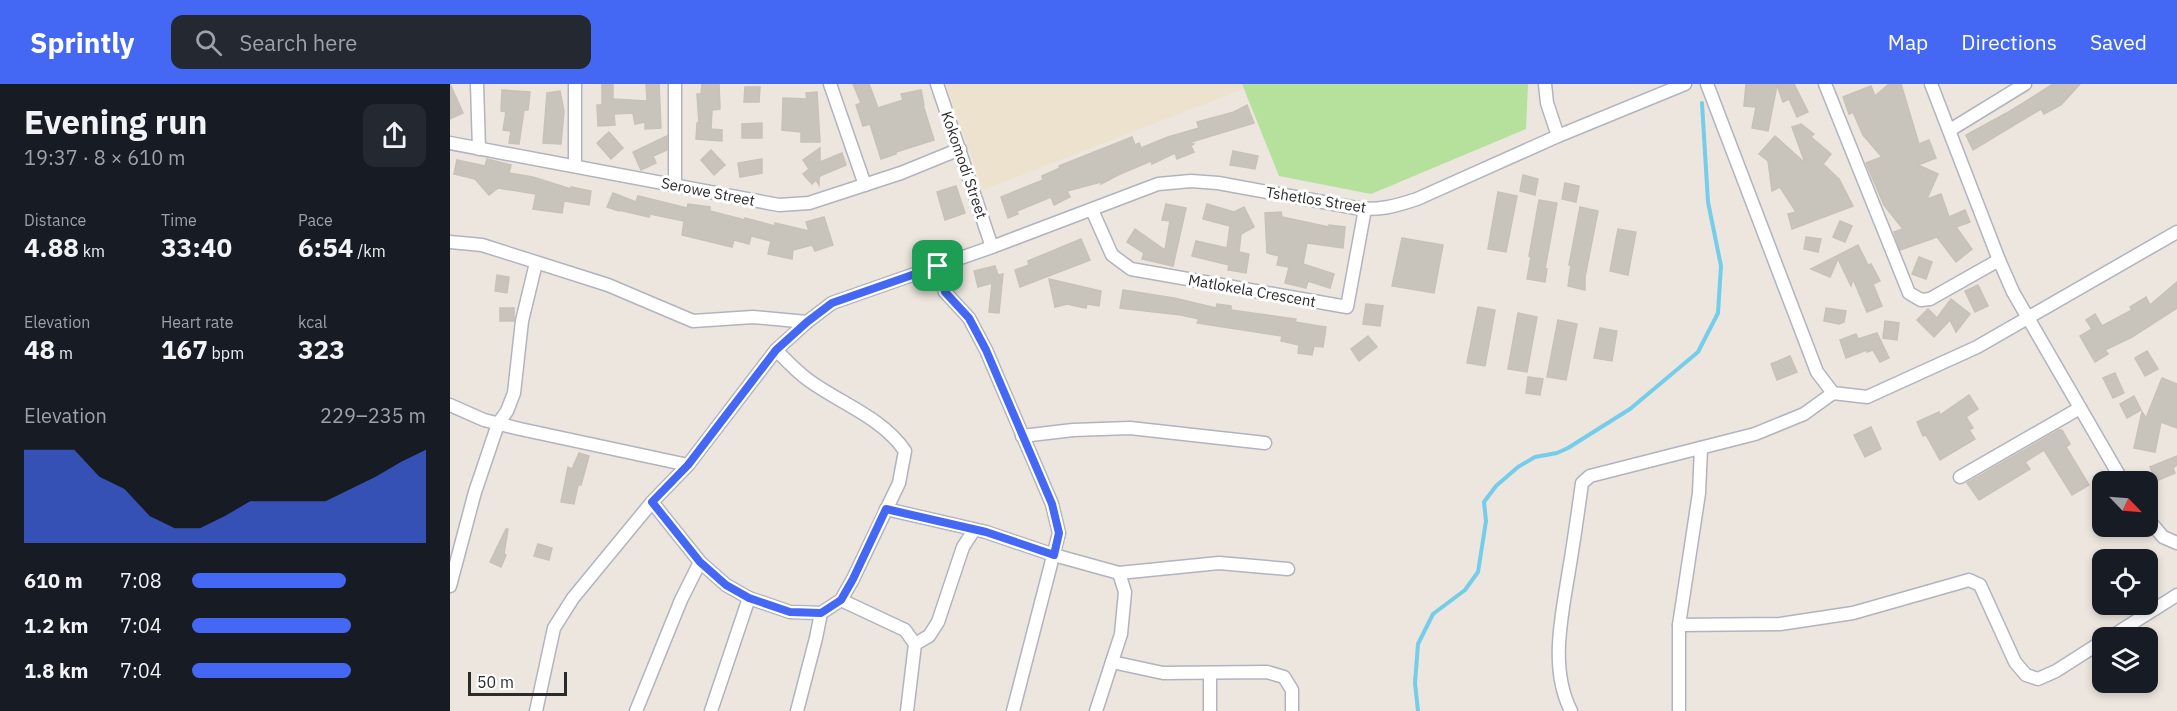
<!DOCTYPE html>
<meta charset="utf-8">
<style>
body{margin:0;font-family:"IBM Plex Sans",sans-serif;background:#242831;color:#f1f3f6;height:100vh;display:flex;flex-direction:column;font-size:22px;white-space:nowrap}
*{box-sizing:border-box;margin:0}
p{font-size:20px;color:#9ea1a6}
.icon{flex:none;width:33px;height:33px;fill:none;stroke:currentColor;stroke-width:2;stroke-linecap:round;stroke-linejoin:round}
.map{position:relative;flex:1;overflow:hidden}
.panel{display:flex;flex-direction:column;background:#171b24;width:450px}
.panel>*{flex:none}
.needle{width:39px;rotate:115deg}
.controls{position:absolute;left:1642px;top:387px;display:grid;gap:12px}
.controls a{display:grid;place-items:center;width:66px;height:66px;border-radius:12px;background:#171b24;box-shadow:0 3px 9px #0003;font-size:30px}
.scale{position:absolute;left:18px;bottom:15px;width:99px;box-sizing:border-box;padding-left:6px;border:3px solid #2b2b2b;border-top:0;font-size:16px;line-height:21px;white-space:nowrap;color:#2b2b2b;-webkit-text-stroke:4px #fff;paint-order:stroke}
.pin{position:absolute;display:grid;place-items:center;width:51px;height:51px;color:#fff;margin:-26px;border-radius:12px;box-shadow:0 3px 9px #0006}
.round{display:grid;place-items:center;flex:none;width:63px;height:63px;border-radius:12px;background:#242831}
.head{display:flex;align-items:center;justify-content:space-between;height:102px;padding:0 24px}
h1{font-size:33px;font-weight:800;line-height:45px}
.figures{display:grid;grid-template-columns:repeat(3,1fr);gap:9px;height:102px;padding:6px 24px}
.figures div{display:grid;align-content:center}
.figures b{font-size:26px;font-weight:800}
.figures small{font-size:16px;font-weight:400}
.figures p{font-size:16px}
.chart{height:168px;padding:12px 24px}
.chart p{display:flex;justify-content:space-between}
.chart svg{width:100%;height:108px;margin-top:6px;fill:#4468f3;opacity:.7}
ul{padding:0 24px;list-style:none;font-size:20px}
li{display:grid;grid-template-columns:96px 72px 1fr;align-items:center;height:45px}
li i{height:15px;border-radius:8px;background:#4468f3}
header{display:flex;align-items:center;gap:36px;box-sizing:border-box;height:84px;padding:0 30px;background:#4468f3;color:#fff}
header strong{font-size:28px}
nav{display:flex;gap:33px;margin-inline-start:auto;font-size:21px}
.search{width:420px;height:54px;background:#242831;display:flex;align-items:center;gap:15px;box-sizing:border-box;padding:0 21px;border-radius:12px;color:#9ea1a6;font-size:22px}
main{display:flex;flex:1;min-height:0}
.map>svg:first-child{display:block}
.education{fill:#ede2ce}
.green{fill:#b5e19c}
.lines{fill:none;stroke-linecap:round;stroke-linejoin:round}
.stream{stroke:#75cdea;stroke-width:4}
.building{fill:#c8c4bc;stroke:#c8c1b7;stroke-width:1.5}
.street-casing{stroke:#b1b4be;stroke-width:15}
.street{stroke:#fff;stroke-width:12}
.route-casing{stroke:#fff;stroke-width:12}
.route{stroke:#4468f3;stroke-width:8}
.labels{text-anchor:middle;stroke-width:6;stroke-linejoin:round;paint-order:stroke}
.street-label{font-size:15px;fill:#2b2b2b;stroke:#fff}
</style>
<header>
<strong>Sprintly</strong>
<div class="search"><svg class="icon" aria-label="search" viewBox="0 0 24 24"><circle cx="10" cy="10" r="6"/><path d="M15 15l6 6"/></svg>Search here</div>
<nav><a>Map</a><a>Directions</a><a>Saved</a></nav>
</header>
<main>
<section class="panel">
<div class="head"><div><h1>Evening run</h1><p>19:37 · 8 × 610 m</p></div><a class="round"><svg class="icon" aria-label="share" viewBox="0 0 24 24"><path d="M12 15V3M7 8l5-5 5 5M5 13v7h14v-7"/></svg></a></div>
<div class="figures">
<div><p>Distance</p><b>4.88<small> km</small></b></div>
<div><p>Time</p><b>33:40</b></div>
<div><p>Pace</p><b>6:54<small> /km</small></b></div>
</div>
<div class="figures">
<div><p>Elevation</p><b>48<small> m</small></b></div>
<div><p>Heart rate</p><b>167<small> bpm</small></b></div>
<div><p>kcal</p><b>323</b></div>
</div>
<div class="chart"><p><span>Elevation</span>229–235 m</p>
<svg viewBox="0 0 160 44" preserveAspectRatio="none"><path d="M0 44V6L10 6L20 6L30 17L40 22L50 33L60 38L70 38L80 33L90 27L100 27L110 27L120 27L130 22L140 17L150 11L160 6V44z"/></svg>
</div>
<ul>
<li><b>610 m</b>7:08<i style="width:66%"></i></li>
<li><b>1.2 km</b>7:04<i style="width:68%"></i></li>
<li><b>1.8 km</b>7:04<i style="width:68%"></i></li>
</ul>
</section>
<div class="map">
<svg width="1727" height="627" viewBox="0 0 1727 627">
<rect width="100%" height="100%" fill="#ece6de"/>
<path class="education" d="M496 0H791L793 5 533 106Z"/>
<path class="green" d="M792 0H1078L1076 45 921 110 829 92Z"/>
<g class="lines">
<path class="stream" d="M968 627 965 599 968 560 983 530 1015 506 1028 488 1036 437 1034 418 1046 402 1068 383 1085 373 1107 369 1118 364 1180 325 1248 268 1268 229 1271 182 1258 118 1252 19"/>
</g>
<g class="building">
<path d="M0 0 13 29 0 35Z"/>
<path d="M152 0H163V15L197 17 196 0H209L211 44 195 45V38L185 40 183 29 164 30 165 41 148 42 147 21H152Z"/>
<path d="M252 0H269L270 25 262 26 261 45 272 46V57L246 55 247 39H249L247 10H251Z"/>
<path d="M403 0H419L428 24 453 16 451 10 471 6 474 21H473L484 56 446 68V70L431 75 420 40 413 42 406 21 411 19Z"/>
<path d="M1296 0H1344L1358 28 1347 33 1339 15 1333 18 1327 1 1318 47 1302 44 1306 23 1294 22Z"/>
<path d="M1439 0H1451L1469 60 1479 56 1486 74 1468 81 1488 90 1477 115 1491 110 1499 133 1515 126 1520 138 1506 143 1522 165 1506 178 1487 153 1450 166 1444 148 1453 145 1434 121 1416 79 1432 73 1413 51 1403 28 1399 30 1393 13 1421 2 1425 12Z"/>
<path d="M1603 0H1630L1611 21 1594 30 1591 25 1523 66 1516 51 1562 26Z"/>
<path d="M295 3H310L309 18H294Z"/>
<path d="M52 6 80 8 78 26H74L69 60 59 59 61 47 53 46 56 28 51 27Z"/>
<path d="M110 7 114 27 111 60 93 59 97 9Z"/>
<path d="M367 8 370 58H351V48L332 46 333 14 357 15 356 9Z"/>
<path d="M797 21 804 39 738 59 744 60 741 62 744 68 727 75 725 69 702 80 701 77 668 91 651 100V98L617 107 620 113 604 121 601 113 567 127 568 130 558 134 551 113 593 96 592 92 610 84 609 82 682 53 685 61 689 59 692 66 693 63 718 53 749 44 747 38 784 28Z"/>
<path d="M312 39V54H292V40Z"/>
<path d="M1351 40 1364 50 1361 53 1381 70 1373 80 1389 95 1403 122 1342 145 1338 130 1346 128 1330 103 1322 107 1318 77 1309 70 1325 52 1355 79 1342 43Z"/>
<path d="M159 48 173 64 161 75 147 59Z"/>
<path d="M217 52V66L203 72 206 79 191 86 183 68Z"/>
<path d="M370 64V78L392 69 396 81 372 91 369 93V101L366 96 362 100 353 90 359 85 353 76Z"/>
<path d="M261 66 275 81 264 91 251 76Z"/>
<path d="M783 67 808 72 805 85 780 81Z"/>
<path d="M37 75 61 81 59 89 83 93 121 105V103L141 107 139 121 114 117 112 129 83 125 86 110 48 104 39 111 25 95 4 90 7 76 35 82Z"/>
<path d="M312 75V89L290 93 288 79Z"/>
<path d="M1073 91 1088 95 1085 111 1070 107Z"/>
<path d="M1115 99 1129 102 1126 118 1112 115Z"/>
<path d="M506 102 515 129 495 136 487 108Z"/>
<path d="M1048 108 1067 112 1056 168 1038 165Z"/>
<path d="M163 109 186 118 188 112 237 124 238 120 260 123V127L295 136V134L325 142V139L359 147 356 138 374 133 383 161 365 167 362 161 343 166 342 175 318 170 321 157 301 152 299 160 284 156 282 163 232 151 234 137 200 130 199 133 169 126V127L157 123Z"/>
<path d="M1089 116 1107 119 1095 185H1097L1095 198 1077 195 1081 173 1079 172Z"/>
<path d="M716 120 736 124 723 182 692 175 694 169 677 158 685 145 715 166 720 137 712 136Z"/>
<path d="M757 120 784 128 794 123 804 143 791 150 789 168 799 170 796 189 778 186 779 181 742 172 746 157 777 164 780 142 753 135Z"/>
<path d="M1130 123 1148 127 1135 193V206L1118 202 1121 181H1119Z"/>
<path d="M831 128 832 133 879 143V141L895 143 893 164 857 159 853 180 884 190 880 204 858 197 856 204 835 199 839 183 827 181 829 172 817 169 815 129Z"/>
<path d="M1390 137 1402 142 1395 158 1383 153Z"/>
<path d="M1168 145 1186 148 1178 191 1160 187Z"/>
<path d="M1356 153 1371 155 1368 168 1354 165Z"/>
<path d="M952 154 993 161 984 209 942 202Z"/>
<path d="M631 155 640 176 570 203 565 186 579 181 578 177Z"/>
<path d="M1408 161 1418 181 1421 180 1430 197 1423 200 1432 222 1417 228 1403 195 1401 202 1388 175 1380 193 1361 185Z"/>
<path d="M1469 173 1482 178 1476 195 1462 190Z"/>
<path d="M545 182 548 191 553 190 549 229 539 228 542 199 528 203 524 187Z"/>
<path d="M47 191 59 193 57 209 45 207Z"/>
<path d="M599 195 651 207 649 222 637 220 636 224 617 220 605 223Z"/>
<path d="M1727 198V224L1682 253 1655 266 1658 270 1645 278 1630 252 1642 245 1636 236 1645 230 1652 242 1682 226 1680 223 1696 213 1700 221Z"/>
<path d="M1528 201 1538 222 1525 228 1515 207Z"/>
<path d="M673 206 724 214 766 224 767 220 781 222V226L846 235 845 238 876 243 873 263 864 262 862 271 848 269 849 261 831 257 832 252 747 239 749 235 731 231 670 224Z"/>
<path d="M1501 215 1520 230 1506 248 1500 236 1484 253 1467 236 1478 225 1487 234Z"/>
<path d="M916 220 933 222 930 242 913 240Z"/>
<path d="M1028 223 1045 226 1035 282 1017 279Z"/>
<rect x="50" y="224" width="14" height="13"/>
<path d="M1376 224 1396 227 1394 238 1389 240 1374 237Z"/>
<path d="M1068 229 1087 233 1077 288 1058 285Z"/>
<path d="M1108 236 1127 240 1116 296 1097 293Z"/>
<path d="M1435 237 1449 239 1447 256 1433 254Z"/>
<path d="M1150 244 1167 247 1162 277 1144 274Z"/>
<path d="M1427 249 1439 274 1430 278 1423 266 1417 268V266L1396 274 1390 256 1406 250 1408 255Z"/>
<path d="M918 252 927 263 909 277 901 265Z"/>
<path d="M1697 267 1708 285 1695 292 1685 274Z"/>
<path d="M1340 272 1347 288 1327 296 1321 280Z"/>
<path d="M1665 289 1674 309 1663 314 1653 294Z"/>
<path d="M1078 293 1093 295 1090 311 1076 309Z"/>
<path d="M1712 294 1727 300V344L1711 338 1705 368 1684 364 1692 328 1696 334Z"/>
<path d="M1519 311 1528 325 1516 333 1523 344 1519 346 1525 355 1490 376 1476 351 1473 352 1467 338 1489 328 1490 331Z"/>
<path d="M1684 312 1691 326 1677 334 1670 320Z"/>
<path d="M1421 343 1431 365 1415 373 1404 351Z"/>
<path d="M1609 346H1612L1620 360 1616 363 1639 401 1622 411 1594 366 1575 378 1580 385 1529 416 1517 399Z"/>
<path d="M129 369 139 372 131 401H128L124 420 111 418 118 383 122 385Z"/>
<path d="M1727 372V381L1723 384 1725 389 1706 397 1700 383Z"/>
<path d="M56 445H58L54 470 56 471 51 483 40 478Z"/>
<path d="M88 460 102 464 99 476 84 472Z"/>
</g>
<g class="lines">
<defs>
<g id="street">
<path d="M27 0 29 65"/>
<path d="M380 0 415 101"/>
<path d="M487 0 542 163"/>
<path d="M1095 0 1097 19 1108 52"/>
<path d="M1257 0 1367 288 1383 309"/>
<path d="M1375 0 1459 209 1471 216 1480 215 1549 176"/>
<path d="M1481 0 1549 176 1563 208 1673 398"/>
<path d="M1500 46 1575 0"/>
<path d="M0 59 329 121 359 119 451 89 510 65"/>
<path d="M125 81V0"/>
<path d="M225 102V0"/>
<path d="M642 126 662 171 681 185 897 223 915 125"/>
<path d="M0 158 32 161 158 201 243 237 303 233 357 238"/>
<path d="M488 182 495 208 519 234 536 266 602 420 609 449 563 627"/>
<path d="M0 321 34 336 70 345 238 381"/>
<path d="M572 352 623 346 680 344 815 359"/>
<path d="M1510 393 1630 324"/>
<path d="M202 418 250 478 276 501 299 514 340 528 371 529 391 516 403 495 449 399 455 367C432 333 389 319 357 295 346 287 336 276 326 266"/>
<path d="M436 425 536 448 604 471 669 489 675 508 671 550 646 627"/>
<path d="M1698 435 1713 453 1727 459"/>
<path d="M669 489 769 479 838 485"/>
<path d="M0 502 25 408 48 340 57 327 64 309 72 237 86 179"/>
<path d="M391 516 455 546 465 560 457 627"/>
<path d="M1229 541 1330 540 1403 529 1519 496 1530 501 1565 578 1576 591 1588 595 1606 587 1653 557"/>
<path d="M1659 554 1727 511"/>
<path d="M465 560 479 552 488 538 513 463 524 446"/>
<path d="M662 578 713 589 817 588 834 593 842 606V627"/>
<path d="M760 589V627"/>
<path d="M86 627 104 544 123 514 202 418 238 381 326 266 357 238 382 219 542 163 708 100 741 97 768 99 906 124C928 127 946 122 967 115L1108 52 1235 0"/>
<path d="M186 627 231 516 250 478"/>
<path d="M261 627 299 514"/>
<path d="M347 627 366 554 371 529"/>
<path d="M1121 627C1099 584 1112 531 1119 486 1124 457 1128 428 1132 399L1140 392 1305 350 1354 330 1383 309 1417 313 1527 263 1727 148"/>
<path d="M1229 627V541L1249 409 1251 364"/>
</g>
</defs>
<use href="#street" class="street-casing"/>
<use href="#street" class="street"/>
</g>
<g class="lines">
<defs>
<path id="route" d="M488 182 495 208 519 234 536 266 602 420 609 449 604 471 536 448 436 425 403 495 391 516 371 529 340 528 299 514 276 501 250 478 202 418 238 381 326 266 357 238 382 219Z"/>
</defs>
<use href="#route" class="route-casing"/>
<use href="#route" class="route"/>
</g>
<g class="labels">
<g class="street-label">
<text transform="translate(514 81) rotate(71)" y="5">Kokomodi Street</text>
<text transform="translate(258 108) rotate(11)" y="5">Serowe Street</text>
<text transform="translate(866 116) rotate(9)" y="5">Tshetlos Street</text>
<text transform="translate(802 207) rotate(10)" y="5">Matlokela Crescent</text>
</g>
</g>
</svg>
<div class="controls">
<a><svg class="needle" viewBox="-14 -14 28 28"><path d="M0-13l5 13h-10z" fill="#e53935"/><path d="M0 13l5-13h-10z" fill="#9ea1a6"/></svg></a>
<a><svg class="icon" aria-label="locate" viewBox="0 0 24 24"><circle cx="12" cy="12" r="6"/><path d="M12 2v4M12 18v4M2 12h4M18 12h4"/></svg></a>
<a><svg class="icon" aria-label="layers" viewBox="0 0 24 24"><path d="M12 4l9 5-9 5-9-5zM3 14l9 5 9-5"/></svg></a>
</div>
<div class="scale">50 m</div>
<div class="pin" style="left:488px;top:182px;background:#1e9e55"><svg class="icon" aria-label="arrive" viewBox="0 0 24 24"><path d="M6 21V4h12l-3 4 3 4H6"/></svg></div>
</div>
</main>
